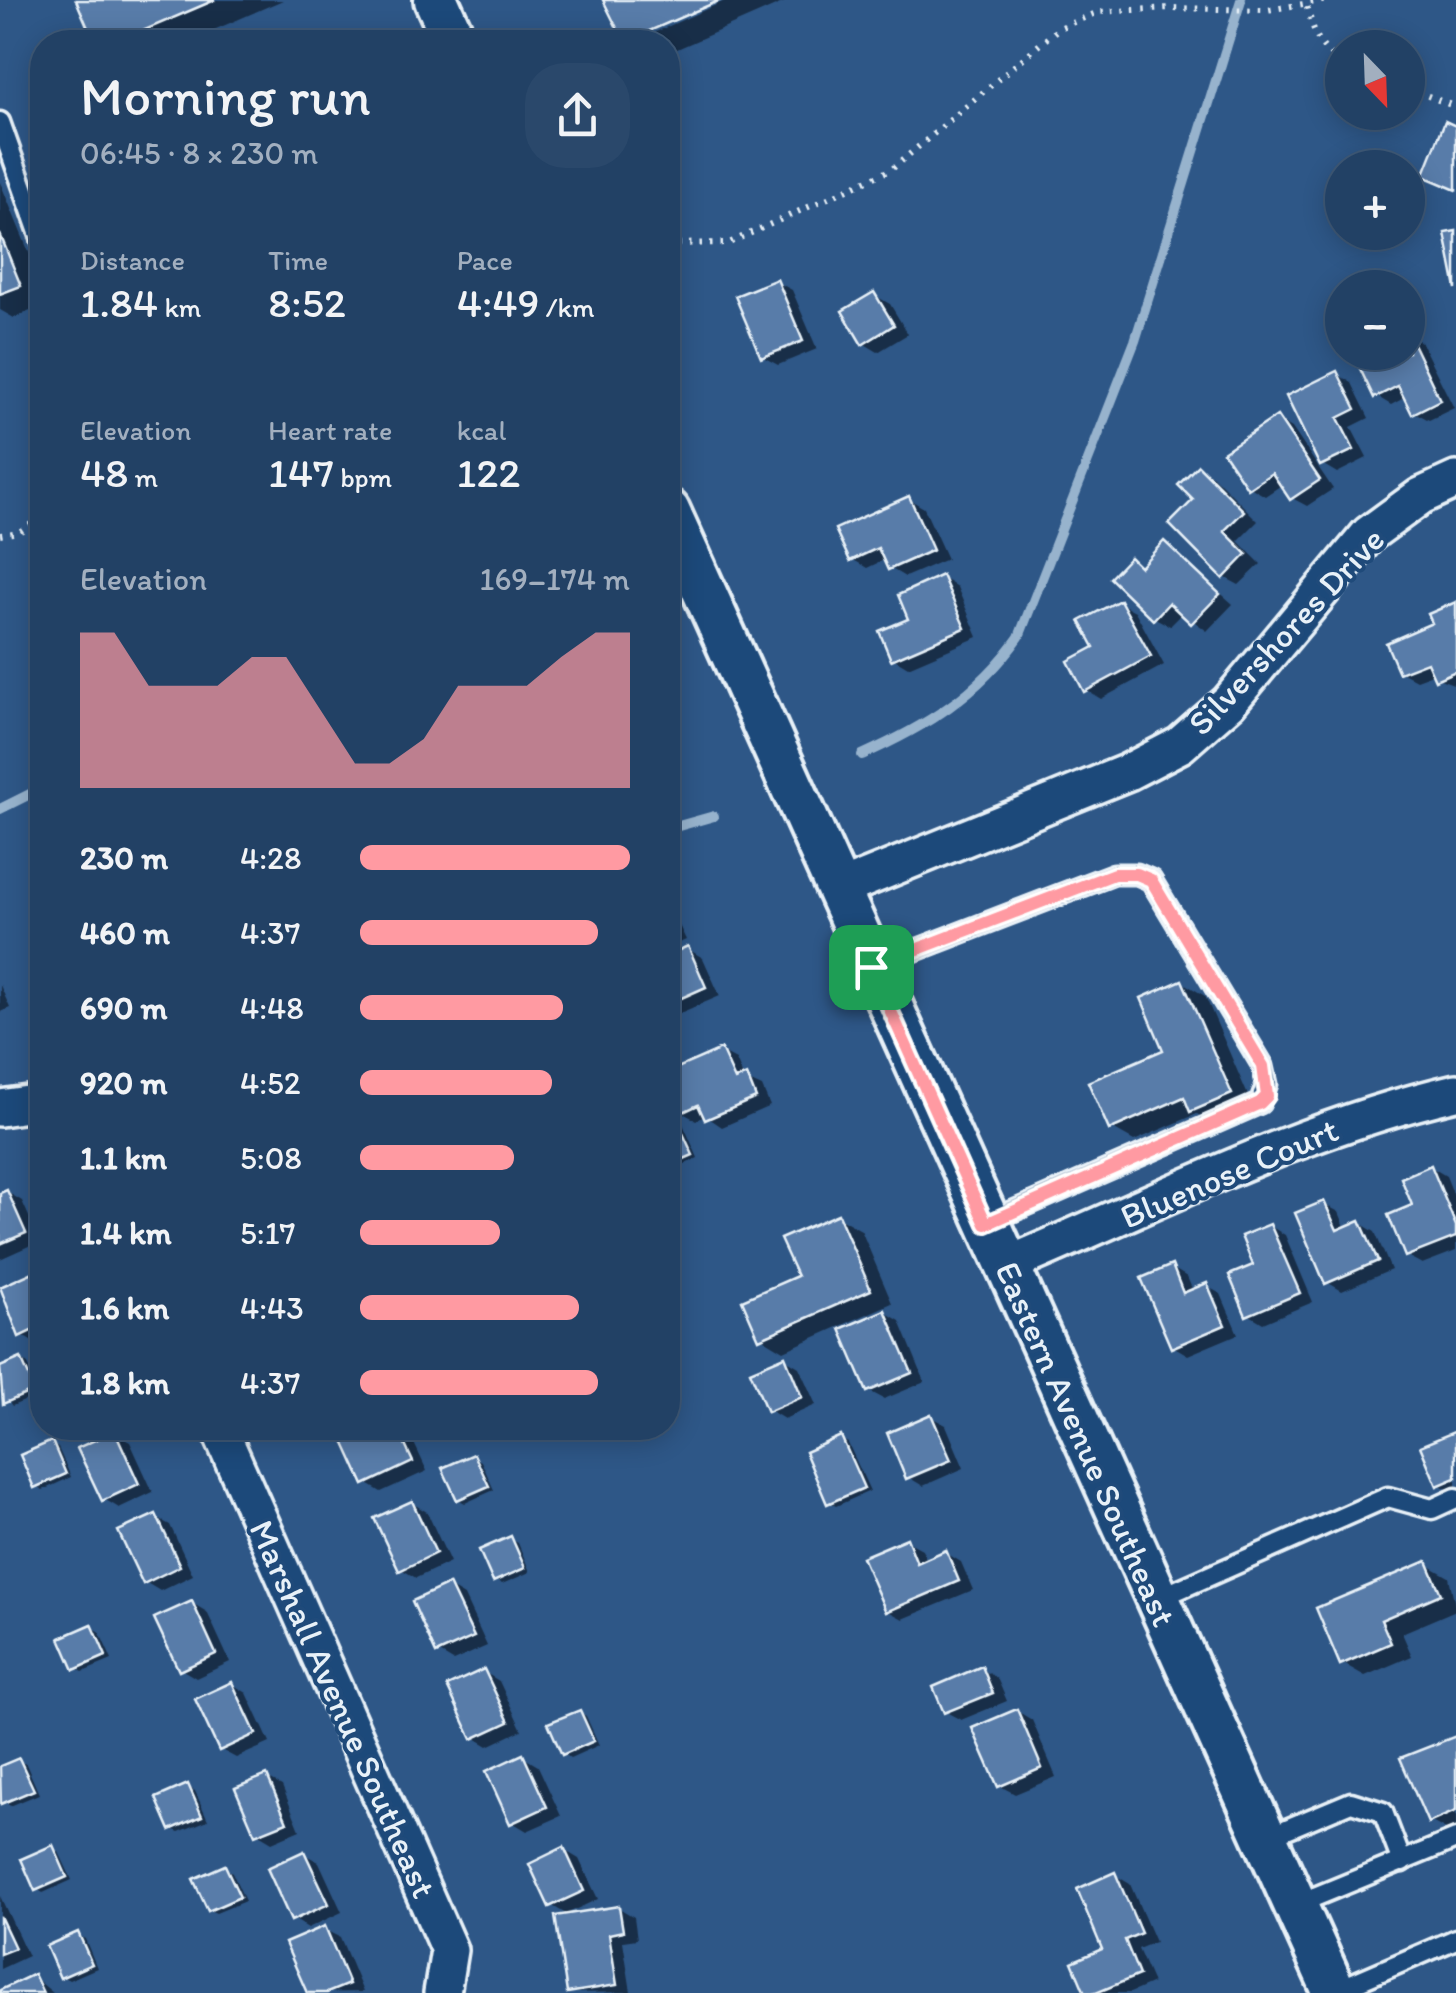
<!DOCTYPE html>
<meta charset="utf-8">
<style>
body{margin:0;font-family:Itim,sans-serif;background:#2a486b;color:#f1f3f6;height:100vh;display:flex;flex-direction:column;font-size:38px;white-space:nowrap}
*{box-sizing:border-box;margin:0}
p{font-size:32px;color:#a2afbf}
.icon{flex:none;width:55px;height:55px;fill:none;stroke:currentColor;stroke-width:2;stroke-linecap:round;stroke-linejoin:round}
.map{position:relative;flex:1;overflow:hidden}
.side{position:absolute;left:30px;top:30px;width:650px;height:1410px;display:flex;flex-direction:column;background:#224165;border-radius:40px;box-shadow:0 5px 25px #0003,0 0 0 2px #3f5a79}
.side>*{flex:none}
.needle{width:65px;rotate:157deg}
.tools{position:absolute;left:1325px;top:30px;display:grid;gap:20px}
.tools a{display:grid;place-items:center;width:100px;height:100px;border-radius:50%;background:#224165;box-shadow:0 5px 25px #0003,0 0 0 2px #3f5a79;font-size:50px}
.pin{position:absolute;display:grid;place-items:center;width:85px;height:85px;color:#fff;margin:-42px;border-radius:20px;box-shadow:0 5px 15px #0006}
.round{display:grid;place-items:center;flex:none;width:105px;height:105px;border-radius:40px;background:#2a486b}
.overview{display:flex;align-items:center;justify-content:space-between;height:170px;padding:0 50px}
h1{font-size:55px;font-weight:600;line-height:75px}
.figures{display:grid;grid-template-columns:repeat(3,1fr);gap:15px;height:170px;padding:10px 50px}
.figures div{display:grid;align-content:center}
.figures b{font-size:42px;font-weight:600}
.figures small{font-size:28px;font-weight:400}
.figures p{font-size:28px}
.chart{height:280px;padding:20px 50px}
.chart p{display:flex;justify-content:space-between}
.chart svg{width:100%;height:180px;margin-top:10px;fill:#ff9aa2;opacity:.7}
ul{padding:0 50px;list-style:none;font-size:32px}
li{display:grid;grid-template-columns:160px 120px 1fr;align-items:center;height:75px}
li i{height:25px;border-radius:12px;background:#ff9aa2}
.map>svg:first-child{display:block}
.shadow{fill:#0007}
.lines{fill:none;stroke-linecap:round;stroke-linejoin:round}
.stream{stroke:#97b3cd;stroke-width:10}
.building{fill:#587ba9;stroke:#e8f1f8;stroke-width:2.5}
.service-casing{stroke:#e8f1f8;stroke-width:25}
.minor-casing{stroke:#e8f1f8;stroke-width:42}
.tertiary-casing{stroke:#e8f1f8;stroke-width:50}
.path{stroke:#e8f1f8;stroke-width:6;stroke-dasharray:2.5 8;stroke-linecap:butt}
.service{stroke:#1f4a7a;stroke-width:18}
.minor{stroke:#1f4a7a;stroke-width:35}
.tertiary{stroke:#1f4a7a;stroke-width:42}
.route-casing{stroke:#fff;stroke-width:20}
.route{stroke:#ff9aa2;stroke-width:12}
.labels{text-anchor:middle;stroke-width:8;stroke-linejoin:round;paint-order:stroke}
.street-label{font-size:35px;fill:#e8f1f8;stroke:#1f4a7a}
</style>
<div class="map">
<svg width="1456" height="1993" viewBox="0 0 1456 1993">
<rect width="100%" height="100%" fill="#2e5787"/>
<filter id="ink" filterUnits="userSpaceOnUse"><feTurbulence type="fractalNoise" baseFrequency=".01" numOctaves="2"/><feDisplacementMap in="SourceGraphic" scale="20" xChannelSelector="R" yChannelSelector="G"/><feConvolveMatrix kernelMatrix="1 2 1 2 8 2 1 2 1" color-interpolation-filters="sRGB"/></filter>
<g filter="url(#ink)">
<g class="shadow">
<path d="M78 0H283L186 42H97Z"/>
<path d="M605 0H715L640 33V39L727 0H789L668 53V42H624Z"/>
<path d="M0 182 42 284V306L14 318 0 310Z"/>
<path d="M777 282 792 290 817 349 778 365 763 357Z"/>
<path d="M874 295 890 304 908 334 878 352 863 343Z"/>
<path d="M1408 334 1421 342 1454 408 1429 420 1414 412 1406 397 1391 405 1376 396 1357 357 1367 352H1408Z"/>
<path d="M1337 374 1352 383 1369 418 1351 427 1367 458 1337 473 1322 464Z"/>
<path d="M1277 419 1292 428 1333 489 1307 506 1292 498 1283 484 1265 496 1250 487Z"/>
<path d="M1199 468 1213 476 1258 521 1238 541 1261 564 1239 585 1224 577 1196 500Z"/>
<path d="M909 499 924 508 947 559 905 577 890 568 886 559 867 568 852 559Z"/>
<path d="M1165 544 1233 604 1207 631 1183 613 1170 626 1155 618 1130 560 1142 567Z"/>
<path d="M942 578 957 587 978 637 908 667 893 658Z"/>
<path d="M1120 603 1135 611 1164 665 1101 699 1086 690 1098 648Z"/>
<path d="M1456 605V685L1437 678 1435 673 1416 680 1401 672 1435 624Z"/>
<path d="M668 902 686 940 668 948Z"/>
<path d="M688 949 703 958 720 996 668 1018V958Z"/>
<path d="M1182 982 1205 996 1253 1107 1215 1124 1197 1114 1134 1141 1111 1128 1166 1051Z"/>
<path d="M0 985 10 1008 0 1012Z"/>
<path d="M721 1052 736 1060 744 1079 762 1087 770 1106 722 1127 706 1116 696 1120 681 1112 668 1080V1074Z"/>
<path d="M676 1121 683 1124 698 1158 668 1172V1125Z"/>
<path d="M1431 1167 1446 1176 1456 1201V1251L1422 1264 1407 1256 1415 1206Z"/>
<path d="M7 1192 22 1201 40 1241 0 1259V1196Z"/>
<path d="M1324 1204 1339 1212 1346 1229 1360 1223 1375 1232 1391 1270 1342 1291 1327 1282Z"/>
<path d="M838 1217 861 1230 892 1303 784 1351 761 1337Z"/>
<path d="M1270 1226 1285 1235 1313 1302 1263 1323 1248 1314 1256 1266Z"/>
<path d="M1172 1268 1187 1277 1193 1291 1206 1286 1221 1294 1238 1334 1188 1355 1173 1346Z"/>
<path d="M42 1271V1341L36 1344 21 1335 1 1290Z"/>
<path d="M885 1312 900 1321 925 1382 884 1399 869 1391Z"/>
<path d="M784 1358 799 1367 816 1405 784 1419 769 1410Z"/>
<path d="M21 1360 28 1364 41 1394 12 1406 0 1390V1370Z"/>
<path d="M931 1417 946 1425 964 1468 923 1486 908 1477Z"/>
<path d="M369 1428H407L427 1471 381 1492 366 1483 345 1438Z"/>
<path d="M1456 1433V1492L1454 1493 1439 1484Z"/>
<path d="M115 1434 130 1442 153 1492 119 1508 104 1499Z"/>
<path d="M841 1439 848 1443 870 1491 836 1506 829 1502Z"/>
<path d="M52 1444 58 1448 71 1477 43 1490 36 1486Z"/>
<path d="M474 1457 481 1461 494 1490 465 1503 458 1499Z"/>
<path d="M412 1503 427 1512 450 1562 416 1578 401 1569Z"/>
<path d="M155 1517 170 1525 193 1575 160 1591 145 1582Z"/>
<path d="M511 1539 518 1543 530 1572 502 1584 495 1580Z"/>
<path d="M907 1541 922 1549 927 1561 946 1553 961 1562 973 1590 903 1619 888 1611Z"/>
<path d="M1426 1564 1449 1577 1456 1610 1402 1633 1412 1656 1365 1676 1342 1663Z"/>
<path d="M449 1587 464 1596 487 1646 453 1661 438 1652Z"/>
<path d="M192 1603 207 1612 230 1662 196 1678 181 1669Z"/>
<path d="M92 1627 99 1631 112 1660 83 1672 76 1668Z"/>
<path d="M982 1669 997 1678 1007 1701 961 1720 946 1712Z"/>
<path d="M484 1672 499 1681 522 1730 488 1746 473 1737Z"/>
<path d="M232 1684 247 1693 270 1743 236 1758 221 1750Z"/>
<path d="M1017 1711 1032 1720 1056 1777 1015 1794 1000 1786Z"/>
<path d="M580 1712 586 1716 599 1745 570 1758 564 1754Z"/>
<path d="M1456 1738V1833L1453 1834 1430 1821Z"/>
<path d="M523 1757 538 1766 561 1816 527 1831 512 1822Z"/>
<path d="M19 1761 26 1764 39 1794 10 1806 0 1794V1769Z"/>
<path d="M267 1778 282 1786 300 1830 272 1842 257 1833Z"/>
<path d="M188 1787 195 1791 208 1820 179 1832 172 1829Z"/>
<path d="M53 1848 59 1852 72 1880 43 1893 37 1889Z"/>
<path d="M564 1850 579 1859 598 1899 566 1914 551 1905Z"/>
<path d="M304 1854 319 1862 342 1912 308 1928 293 1919Z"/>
<path d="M225 1868 232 1872 245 1901 216 1913 209 1910Z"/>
<path d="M1115 1875 1130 1884 1155 1942 1138 1949 1153 1983 1130 1993H1088L1105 1950Z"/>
<path d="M0 1896 28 1956 0 1969Z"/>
<path d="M619 1908 634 1917 637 1939 623 1941 631 1992 573 1993 570 1991Z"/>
<path d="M324 1929 340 1937 363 1992 309 1993Z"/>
<path d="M78 1935 85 1939 97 1968 69 1980 62 1976Z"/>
<path d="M34 1977 53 1993H0Z"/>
</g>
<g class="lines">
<g class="stream">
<path d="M862 755C925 727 979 694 1019 637L1135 341 1241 0"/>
<path d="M0 809 42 788"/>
<path d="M668 829 714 816"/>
</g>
</g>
<g class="building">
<path d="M76 0H215L117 42H94Z"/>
<path d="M603 0H721L624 42Z"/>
<path d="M1445 121 1456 126V190L1423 176Z"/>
<path d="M1456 231V289L1445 233Z"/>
<path d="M0 234 21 286 0 294Z"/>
<path d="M777 279 803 341 761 358 735 296Z"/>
<path d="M874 292 894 325 862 345 842 311Z"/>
<path d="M1408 333 1440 400 1412 414 1398 386 1374 398 1354 356 1408 352Z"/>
<path d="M1337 371 1356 409 1338 418 1354 450 1320 466 1286 396Z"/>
<path d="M1277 416 1320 480 1290 500 1272 473 1248 489 1223 452Z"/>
<path d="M1198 465 1244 511 1224 531 1247 554 1223 579 1169 524 1193 500 1178 485Z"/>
<path d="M909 496 933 550 888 570 878 548 850 561 835 529Z"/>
<path d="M1164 541 1220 594 1191 624 1169 603 1153 620 1110 578 1130 557 1140 567Z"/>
<path d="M942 575 965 628 891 660 879 631 908 619 898 595Z"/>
<path d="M1120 600 1151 656 1084 692 1068 661 1094 647 1080 621Z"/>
<path d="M1456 602V671L1435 680 1427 662 1399 673 1386 643 1432 623 1428 614Z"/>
<path d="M688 946 706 987 668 1004V955Z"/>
<path d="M1182 980 1232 1094 1190 1112 1184 1097 1109 1130 1088 1082 1163 1050 1141 998Z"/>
<path d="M721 1049 735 1080 747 1075 756 1098 705 1120 698 1105 679 1114 668 1086V1072Z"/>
<path d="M676 1118 693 1155 668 1166V1122Z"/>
<path d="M1431 1165 1456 1226V1237L1405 1257 1388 1215 1412 1205 1401 1178Z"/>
<path d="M7 1190 26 1233 0 1244V1193Z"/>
<path d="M1324 1201 1337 1230 1360 1220 1378 1261 1325 1284 1295 1213Z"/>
<path d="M838 1214 871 1290 759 1339 742 1300 797 1276 780 1239Z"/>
<path d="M1270 1224 1300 1293 1246 1316 1229 1275 1253 1265 1241 1236Z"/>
<path d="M1172 1265 1183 1293 1207 1283 1225 1325 1171 1348 1141 1278Z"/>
<path d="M42 1268V1326L19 1337 0 1287Z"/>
<path d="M885 1310 912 1373 867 1392 840 1329Z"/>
<path d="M785 1356 802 1397 767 1412 750 1371Z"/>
<path d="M21 1358 35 1390 3 1404 0 1367Z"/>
<path d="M931 1414 951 1460 906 1479 887 1433Z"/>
<path d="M363 1428H397L413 1462 364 1485 342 1437Z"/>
<path d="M115 1431 139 1484 102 1501 77 1448Z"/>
<path d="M1456 1431V1478L1437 1486 1420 1446Z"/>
<path d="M841 1436 864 1488 827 1504 805 1452Z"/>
<path d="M52 1441 66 1474 34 1488 20 1455Z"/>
<path d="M474 1454 489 1486 457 1500 442 1468Z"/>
<path d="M412 1501 436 1553 399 1571 374 1518Z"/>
<path d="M156 1514 180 1566 143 1584 118 1531Z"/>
<path d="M511 1536 525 1568 493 1582 479 1550Z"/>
<path d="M907 1538 917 1563 946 1550 959 1581 886 1612 862 1557Z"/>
<path d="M1427 1561 1441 1594 1381 1620 1391 1643 1340 1665 1316 1608Z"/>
<path d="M449 1584 474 1637 436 1654 412 1601Z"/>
<path d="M192 1601 216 1654 179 1671 154 1618Z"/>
<path d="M92 1624 106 1656 74 1670 60 1638Z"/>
<path d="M982 1666 993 1693 944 1713 933 1687Z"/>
<path d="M484 1669 509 1722 472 1739 447 1686Z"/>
<path d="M232 1682 256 1734 219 1751 195 1699Z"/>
<path d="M1017 1709 1042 1768 998 1787 972 1728Z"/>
<path d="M580 1710 594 1741 562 1755 548 1723Z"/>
<path d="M1456 1736V1811L1428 1823 1400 1758Z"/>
<path d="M523 1754 547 1807 510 1824 486 1771Z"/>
<path d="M19 1758 34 1790 1 1804 0 1766Z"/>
<path d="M267 1775 287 1822 255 1835 235 1788Z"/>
<path d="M188 1784 202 1816 170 1830 156 1798Z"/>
<path d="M53 1845 67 1877 35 1891 21 1859Z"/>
<path d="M564 1847 584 1891 549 1907 529 1864Z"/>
<path d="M304 1851 329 1904 291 1921 267 1868Z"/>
<path d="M225 1865 240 1897 208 1911 193 1879Z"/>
<path d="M1115 1872 1141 1933 1125 1940 1139 1975 1096 1993H1085L1072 1962 1102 1949 1077 1889Z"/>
<path d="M619 1906 623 1931 609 1934 617 1985 567 1993 555 1916Z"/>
<path d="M0 1916 15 1948 0 1954Z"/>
<path d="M325 1926 349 1984 327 1993H307L285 1943Z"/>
<path d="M78 1932 92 1964 60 1978 46 1946Z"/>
<path d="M34 1974 43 1993H0V1990Z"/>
</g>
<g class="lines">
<defs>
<g id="service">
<path d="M0 122 42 241"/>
<path d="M872 967 1114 874H1137L1151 880 1263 1066 1267 1084 1260 1103 986 1223"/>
<path d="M1157 1599 1388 1497 1432 1509 1456 1498"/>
<path d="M1265 1838 1351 1802 1383 1812 1402 1862"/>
<path d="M1295 1905 1456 1839"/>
<path d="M1335 1991 1456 1939"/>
</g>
<g id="minor">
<path d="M837 890 1128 772 1180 745 1229 702 1369 534 1421 496 1456 480"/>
<path d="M0 1108 42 1102"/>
<path d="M1005 1266C1153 1204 1300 1128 1456 1092"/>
<path d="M219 1428 449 1950 442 1993"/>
</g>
<g id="tertiary">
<path d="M436 0 455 42"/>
<path d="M668 511 1335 1993"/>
</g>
</defs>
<use href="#service" class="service-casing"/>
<use href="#minor" class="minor-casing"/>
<use href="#tertiary" class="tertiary-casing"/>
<g class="path">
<path d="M1307 7C1314 32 1319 50 1342 62"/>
<path d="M1408 88 1456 107"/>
<path d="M668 244 729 243 892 169 1059 28 1099 12 1169 8 1267 10 1328 0"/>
<path d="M0 535 19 532 42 517"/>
</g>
<use href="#service" class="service"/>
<use href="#minor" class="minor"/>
<use href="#tertiary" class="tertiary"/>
</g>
</g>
<g class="lines" filter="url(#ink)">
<defs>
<path id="route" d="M1114 874H1137L1151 880 1263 1066 1267 1096 1260 1103 986 1224 871 967Z"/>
</defs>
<use href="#route" class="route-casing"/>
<use href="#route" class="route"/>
</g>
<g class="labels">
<g class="street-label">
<text transform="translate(1286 631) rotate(-47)" y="12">Silvershores Drive</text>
<text transform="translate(1229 1173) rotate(-23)" y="12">Bluenose Court</text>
<text transform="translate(1086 1444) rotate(66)" y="12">Eastern Avenue Southeast</text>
<text transform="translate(343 1709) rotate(66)" y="12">Marshall Avenue Southeast</text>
</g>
</g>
</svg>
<div class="tools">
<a><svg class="needle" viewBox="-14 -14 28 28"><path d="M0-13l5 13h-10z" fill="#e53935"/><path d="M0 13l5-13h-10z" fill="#a2afbf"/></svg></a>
<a>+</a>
<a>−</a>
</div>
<div class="pin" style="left:871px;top:967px;background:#1e9e55"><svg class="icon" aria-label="arrive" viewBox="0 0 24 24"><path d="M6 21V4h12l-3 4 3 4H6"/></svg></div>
<section class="side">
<div class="overview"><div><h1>Morning run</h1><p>06:45 · 8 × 230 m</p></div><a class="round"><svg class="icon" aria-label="share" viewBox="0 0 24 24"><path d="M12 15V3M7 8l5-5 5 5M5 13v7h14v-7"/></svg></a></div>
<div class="figures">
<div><p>Distance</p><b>1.84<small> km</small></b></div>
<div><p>Time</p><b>8:52</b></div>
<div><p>Pace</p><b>4:49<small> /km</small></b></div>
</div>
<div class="figures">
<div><p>Elevation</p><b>48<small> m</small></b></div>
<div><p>Heart rate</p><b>147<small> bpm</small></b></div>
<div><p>kcal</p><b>122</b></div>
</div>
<div class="chart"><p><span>Elevation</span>169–174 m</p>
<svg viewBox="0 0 160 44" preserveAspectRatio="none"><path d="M0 44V6L10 6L20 19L30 19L40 19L50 12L60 12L70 25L80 38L90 38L100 32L110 19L120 19L130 19L140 12L150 6L160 6V44z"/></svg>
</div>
<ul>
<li><b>230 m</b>4:28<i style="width:100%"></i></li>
<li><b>460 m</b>4:37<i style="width:88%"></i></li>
<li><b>690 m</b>4:48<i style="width:75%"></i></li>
<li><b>920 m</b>4:52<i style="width:71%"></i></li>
<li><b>1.1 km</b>5:08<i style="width:57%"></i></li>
<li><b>1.4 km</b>5:17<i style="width:52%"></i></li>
<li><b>1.6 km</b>4:43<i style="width:81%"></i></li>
<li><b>1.8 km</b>4:37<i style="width:88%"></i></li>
</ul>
</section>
</div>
